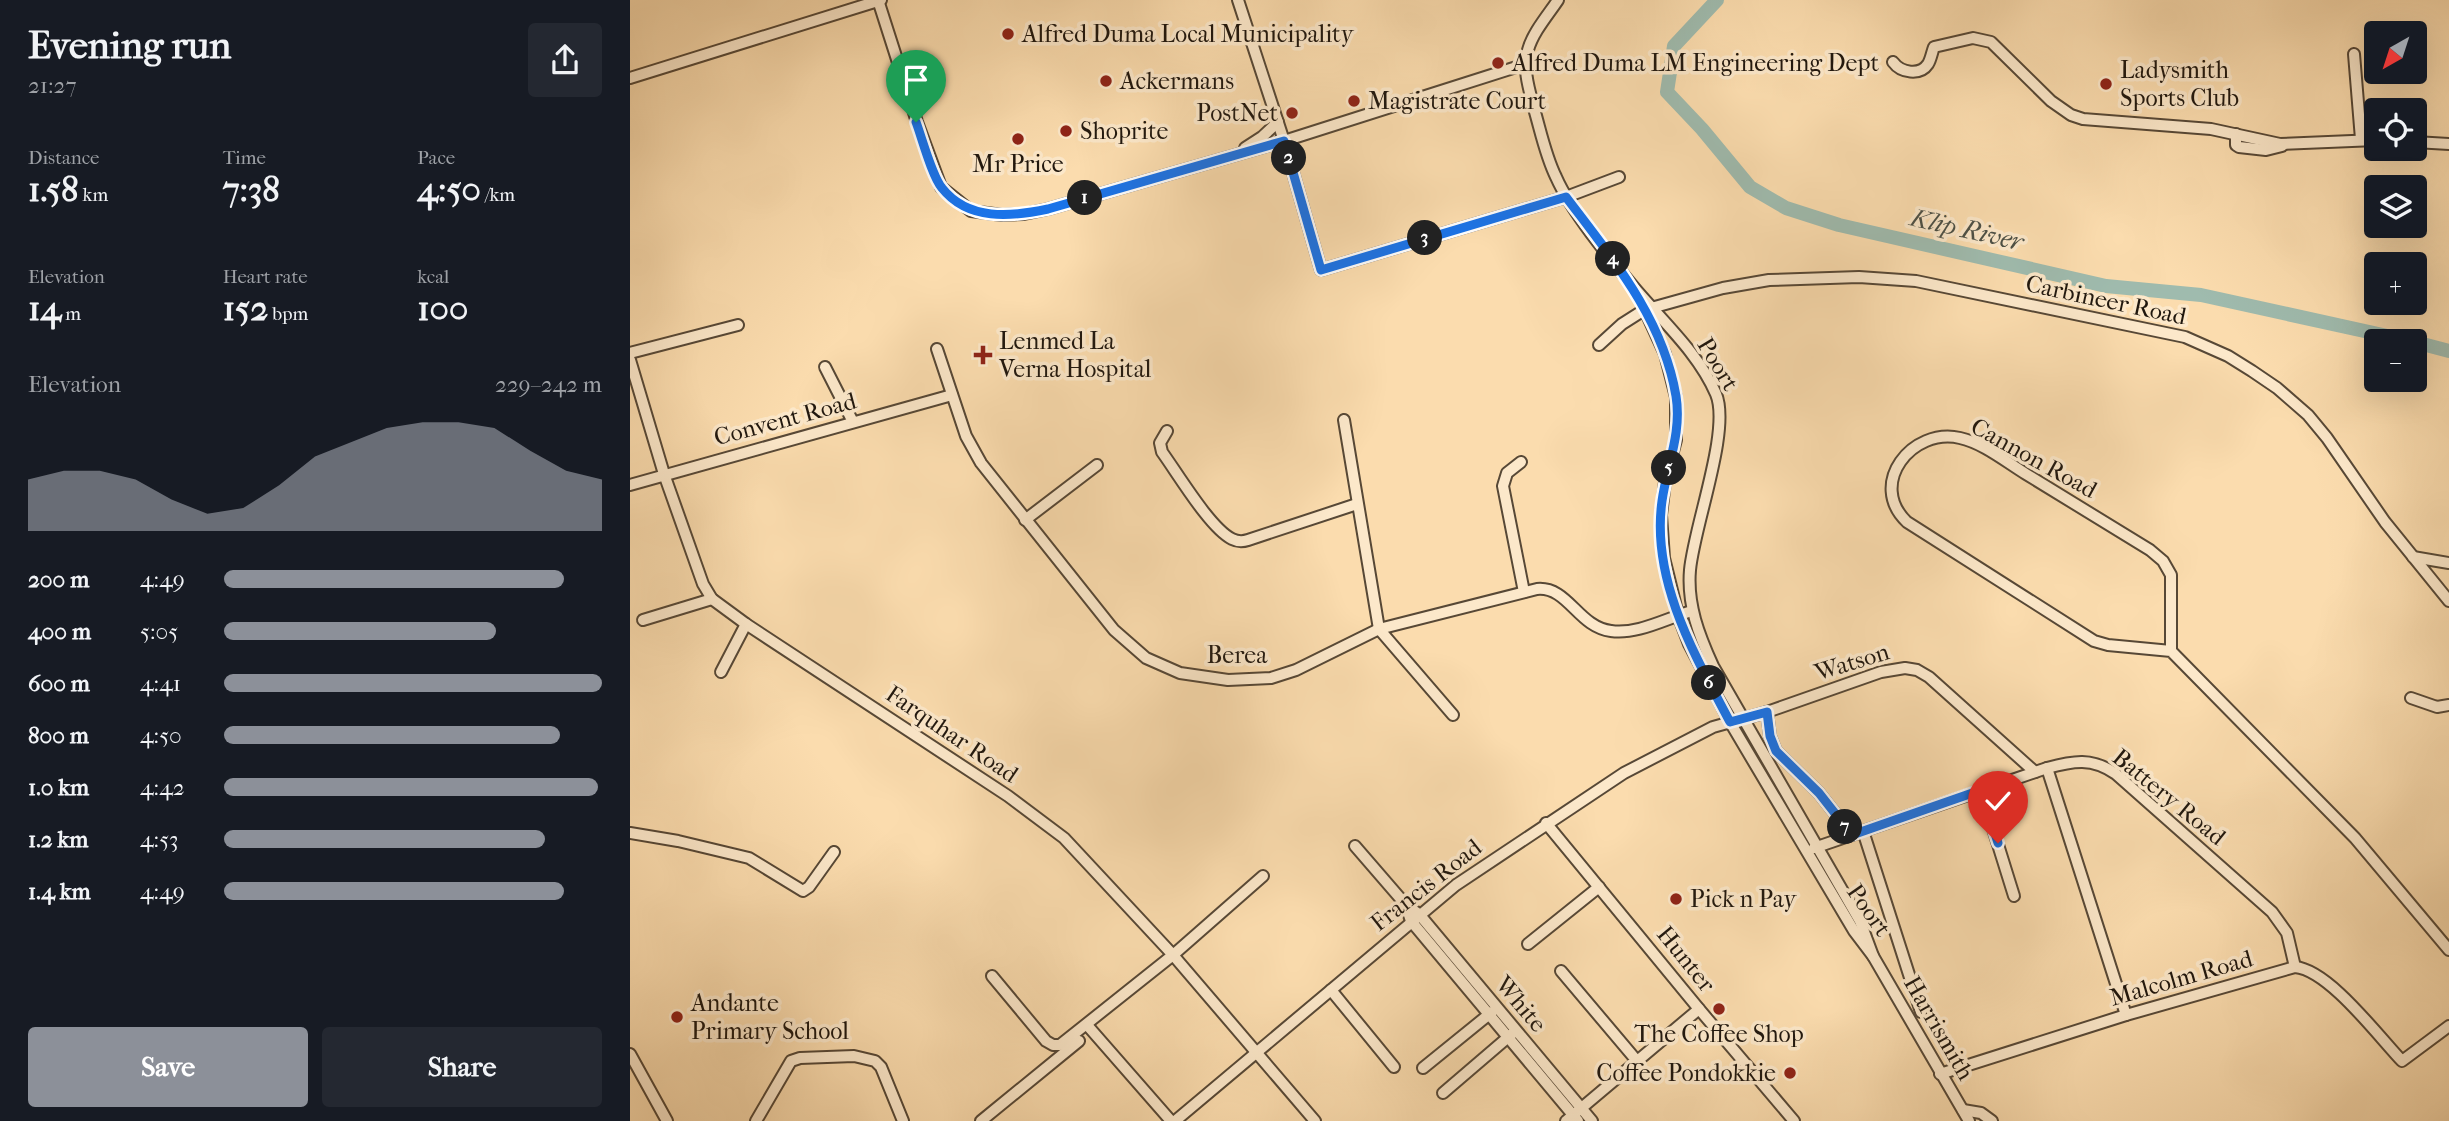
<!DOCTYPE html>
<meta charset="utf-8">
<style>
body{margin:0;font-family:"IM FELL French Canon",serif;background:#242831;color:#f1f3f6;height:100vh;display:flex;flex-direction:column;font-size:26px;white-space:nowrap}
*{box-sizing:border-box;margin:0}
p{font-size:23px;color:#9ea1a6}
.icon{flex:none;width:38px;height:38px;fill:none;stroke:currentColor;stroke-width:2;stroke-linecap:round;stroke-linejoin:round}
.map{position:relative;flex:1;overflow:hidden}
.details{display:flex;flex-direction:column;background:#171b24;width:630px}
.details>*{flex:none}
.needle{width:46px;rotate:219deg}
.buttons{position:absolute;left:1734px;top:21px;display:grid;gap:14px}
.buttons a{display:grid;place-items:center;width:63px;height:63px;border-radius:7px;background:#171b24;box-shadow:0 7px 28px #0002;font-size:35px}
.pin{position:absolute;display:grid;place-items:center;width:60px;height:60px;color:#fff;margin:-72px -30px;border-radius:50% 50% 50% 0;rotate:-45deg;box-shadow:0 0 7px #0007}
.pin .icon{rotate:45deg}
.km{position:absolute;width:35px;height:35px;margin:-18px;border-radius:50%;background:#222;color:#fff;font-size:19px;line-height:35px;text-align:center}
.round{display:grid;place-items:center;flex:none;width:74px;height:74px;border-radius:7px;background:#242831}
.summary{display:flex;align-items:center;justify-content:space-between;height:119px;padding:0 28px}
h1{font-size:38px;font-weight:700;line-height:52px}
.figures{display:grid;grid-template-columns:repeat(3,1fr);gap:10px;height:119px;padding:7px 28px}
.figures div{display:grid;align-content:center}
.figures b{font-size:35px;font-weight:700}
.figures small{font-size:19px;font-weight:400}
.figures p{font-size:19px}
.chart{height:196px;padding:14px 28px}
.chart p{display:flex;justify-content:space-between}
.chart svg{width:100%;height:126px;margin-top:7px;fill:#8c9099;opacity:.7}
.action{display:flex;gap:14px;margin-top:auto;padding:14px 28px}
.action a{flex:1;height:80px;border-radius:7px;background:#8c9099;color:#fff;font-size:28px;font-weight:700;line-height:80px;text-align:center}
.action a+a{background:#242831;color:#f1f3f6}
ul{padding:0 28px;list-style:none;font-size:23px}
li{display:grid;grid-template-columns:112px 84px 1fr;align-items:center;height:52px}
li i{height:18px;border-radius:9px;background:#8c9099}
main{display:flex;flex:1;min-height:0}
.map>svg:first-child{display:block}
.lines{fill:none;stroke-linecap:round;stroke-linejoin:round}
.river{stroke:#9fbbae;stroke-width:14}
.minor-casing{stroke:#574836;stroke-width:14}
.minor{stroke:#fce8ca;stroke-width:10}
.route-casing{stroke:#fff;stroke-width:14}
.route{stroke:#1a73e8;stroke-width:9}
.poi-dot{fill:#8f2418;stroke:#fce8ca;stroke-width:2.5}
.labels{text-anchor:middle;stroke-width:7;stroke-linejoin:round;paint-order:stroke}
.poi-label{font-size:24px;fill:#20170e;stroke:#fce8ca;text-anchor:start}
.street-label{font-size:24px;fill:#20170e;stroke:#fce8ca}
.water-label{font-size:26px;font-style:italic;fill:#4c5046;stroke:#fce8ca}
</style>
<main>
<section class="details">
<div class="summary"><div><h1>Evening run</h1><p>21:27</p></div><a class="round"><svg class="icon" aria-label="share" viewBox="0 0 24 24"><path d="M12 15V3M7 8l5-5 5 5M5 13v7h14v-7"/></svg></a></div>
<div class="figures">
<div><p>Distance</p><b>1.58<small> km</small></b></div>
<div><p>Time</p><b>7:38</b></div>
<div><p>Pace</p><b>4:50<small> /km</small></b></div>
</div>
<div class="figures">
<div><p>Elevation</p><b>14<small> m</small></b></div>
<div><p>Heart rate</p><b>152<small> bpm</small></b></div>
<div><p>kcal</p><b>100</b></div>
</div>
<div class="chart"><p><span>Elevation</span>229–242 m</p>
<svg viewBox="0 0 160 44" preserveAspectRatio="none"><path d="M0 44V26L10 23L20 23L30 26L40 33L50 38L60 36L70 28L80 18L90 13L100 8L110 6L120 6L130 8L140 16L150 23L160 26V44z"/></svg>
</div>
<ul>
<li><b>200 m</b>4:49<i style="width:90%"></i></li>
<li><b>400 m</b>5:05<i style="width:72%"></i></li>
<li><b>600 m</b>4:41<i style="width:100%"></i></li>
<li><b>800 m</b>4:50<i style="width:89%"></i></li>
<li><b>1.0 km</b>4:42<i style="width:99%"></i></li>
<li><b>1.2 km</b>4:53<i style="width:85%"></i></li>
<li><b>1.4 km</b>4:49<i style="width:90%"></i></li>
</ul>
<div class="action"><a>Save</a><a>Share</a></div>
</section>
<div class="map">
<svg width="1819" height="1121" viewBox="0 0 1819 1121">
<rect width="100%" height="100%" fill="#fbdcae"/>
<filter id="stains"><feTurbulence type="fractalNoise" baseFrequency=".00286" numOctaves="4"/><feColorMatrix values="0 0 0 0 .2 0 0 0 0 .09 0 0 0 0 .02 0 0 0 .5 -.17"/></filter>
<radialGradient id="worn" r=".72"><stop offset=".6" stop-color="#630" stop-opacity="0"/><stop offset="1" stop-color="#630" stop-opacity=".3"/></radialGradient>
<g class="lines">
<g class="river">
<path d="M1087 0 1044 46 1037 92 1072 129 1120 187 1156 208 1209 225 1476 286 1571 295 1780 341"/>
<path d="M1785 342 1819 351"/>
</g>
<defs>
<g id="minor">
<path d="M248 0 287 122 311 187 341 211 372 215 394 214 418 209 654 141 896 64"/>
<path d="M608 0 654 141 691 270 936 197 989 177"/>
<path d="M928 0C918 15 903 32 898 50 892 70 900 92 905 112 911 133 916 157 926 177 941 211 978 256 1002 285 1030 319 1068 352 1086 394 1101 430 1064 526 1060 570 1057 605 1069 635 1083 666L1230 921 1243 956"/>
<path d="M1724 54 1731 139"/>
<path d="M1263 62C1271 73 1290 76 1298 64 1301 59 1302 52 1304 47L1343 38 1361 42 1421 101 1441 115 1453 119 1581 129 1650 144 1746 140"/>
<path d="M0 78 251 0"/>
<path d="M1606 134V145L1609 147 1636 150 1652 146"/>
<path d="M1785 142 1819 144"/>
<path d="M615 148 632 137 648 122"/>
<path d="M1013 306 1035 354 1046 397V440L1035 482 1031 515 1034 558 1048 615 1059 644 1100 722 1224 931 1243 956 1339 1121"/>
<path d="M969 345 992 324 1014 310 1093 288 1139 280 1229 277 1286 281 1555 337 1598 356 1622 371 1647 388 1678 415 1697 438 1755 522 1819 601"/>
<path d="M307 349 336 436 351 463 484 630 516 658 550 673 598 680 641 678 666 670 749 629 907 589C938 586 948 627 981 631 1007 635 1037 618 1062 611"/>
<path d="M0 353 108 325"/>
<path d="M0 360 34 474 73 584 82 599 116 624 378 796 434 838 543 955 685 1121"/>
<path d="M195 367 223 422"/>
<path d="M714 420 749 629 823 715"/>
<path d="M537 431 530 443 532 452C548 474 580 528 602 539 608 542 612 542 618 540L727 504"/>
<path d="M891 462 877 473 873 486 894 592"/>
<path d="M0 485 322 395"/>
<path d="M395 520 467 465"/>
<path d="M1783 557 1819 563"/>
<path d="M13 620 82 599"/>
<path d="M1541 651V575L1533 561 1520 550C1478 524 1437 499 1396 474 1375 461 1353 443 1330 438 1282 427 1237 484 1277 522L1464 641 1478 645 1541 651 1725 838 1819 950"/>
<path d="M91 672 116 624"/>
<path d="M1781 698 1807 707 1819 705"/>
<path d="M1137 712 1140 736 1146 751 1189 793 1222 835"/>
<path d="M1417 768 1496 1015"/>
<path d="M1351 790 1384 896"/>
<path d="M916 823 1069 1009 1164 1121"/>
<path d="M1233 831 1291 1012"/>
<path d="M0 833 48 841 119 858 173 891 179 887 204 852"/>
<path d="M725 846 776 905 789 914 962 1121"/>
<path d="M1184 848 1417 768C1443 761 1462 757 1486 774L1642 912 1657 933 1665 967"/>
<path d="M779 915 781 921 948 1121"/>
<path d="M898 944 969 887"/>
<path d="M931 971 1007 1061"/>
<path d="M362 976 416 1041 423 1045H430L543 955 633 876"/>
<path d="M701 990 764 1067"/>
<path d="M457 1025 541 1121"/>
<path d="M0 1054 37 1121"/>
<path d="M793 1068 862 1012"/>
<path d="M1310 1074 1496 1015 1665 967C1699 970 1748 1036 1772 1061L1819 1026"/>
<path d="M813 1093 883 1033"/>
<path d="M1333 1110 1351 1113 1362 1121"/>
<path d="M126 1121 161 1061 170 1058 224 1056 245 1061 251 1067 273 1121"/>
<path d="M351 1121 449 1041"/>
<path d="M545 1121 826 885 994 773 1083 727 1137 712 1251 672 1275 668 1287 670 1299 677 1405 772"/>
<path d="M936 1121 1069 1009"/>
</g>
</defs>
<use href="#minor" class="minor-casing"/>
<use href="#minor" class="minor"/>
</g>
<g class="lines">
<defs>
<path id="route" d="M286 122C292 138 302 176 312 188 338 221 381 217 418 209L654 141 691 270 936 197C982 258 1033 318 1046 396 1052 433 1037 465 1032 501 1021 580 1064 654 1100 722L1137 712 1140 736 1146 751 1189 793 1222 835 1351 790 1368 843"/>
</defs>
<use href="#route" class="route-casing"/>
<use href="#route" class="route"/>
</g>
<g class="poi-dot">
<circle cx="378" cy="34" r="7"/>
<circle cx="868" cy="63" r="7"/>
<circle cx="476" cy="81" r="7"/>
<circle cx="1476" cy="84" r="7"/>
<circle cx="724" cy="101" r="7"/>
<circle cx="662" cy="113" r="7"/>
<circle cx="436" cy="131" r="7"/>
<circle cx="388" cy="139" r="7"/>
<path d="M349.5 344.5h7v7h7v7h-7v7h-7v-7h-7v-7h7z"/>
<circle cx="1046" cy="899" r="7"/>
<circle cx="1089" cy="1009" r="7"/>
<circle cx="47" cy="1017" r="7"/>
<circle cx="1160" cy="1073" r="7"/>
</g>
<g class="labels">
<g class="poi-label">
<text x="392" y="42">Alfred Duma Local Municipality</text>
<text x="882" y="71">Alfred Duma LM Engineering Dept</text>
<text x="1490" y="78">Ladysmith<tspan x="1490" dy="28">Sports Club</tspan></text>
<text x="490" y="89">Ackermans</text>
<text x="738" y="109">Magistrate Court</text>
<text x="648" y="121" text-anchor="end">PostNet</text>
<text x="450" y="139">Shoprite</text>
<text x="388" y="172" text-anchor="middle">Mr Price</text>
<text x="369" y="349">Lenmed La<tspan x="369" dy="28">Verna Hospital</tspan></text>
<text x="1060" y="907">Pick n Pay</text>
<text x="61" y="1011">Andante<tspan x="61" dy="28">Primary School</tspan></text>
<text x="1089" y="1042" text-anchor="middle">The Coffee Shop</text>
<text x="1146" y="1081" text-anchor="end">Coffee Pondokkie</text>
</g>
<g class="street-label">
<text transform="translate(1476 300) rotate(12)" y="8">Carbineer Road</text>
<text transform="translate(1088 364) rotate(59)" y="8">Poort</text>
<text transform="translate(155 419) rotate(-15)" y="8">Convent Road</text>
<text transform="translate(1404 458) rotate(29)" y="8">Cannon Road</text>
<text x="607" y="663">Berea</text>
<text transform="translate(1222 662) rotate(-17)" y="8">Watson</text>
<text transform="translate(322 734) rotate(34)" y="8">Farquhar Road</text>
<text transform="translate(1539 797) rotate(39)" y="8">Battery Road</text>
<text transform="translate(796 885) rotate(-38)" y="8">Francis Road</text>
<text transform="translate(1239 910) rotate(55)" y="8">Poort</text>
<text transform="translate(1056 959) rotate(51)" y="8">Hunter</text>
<text transform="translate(1551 978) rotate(-16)" y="8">Malcolm Road</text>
<text transform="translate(891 1004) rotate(50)" y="8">White</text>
<text transform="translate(1309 1028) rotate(60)" y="8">Harrismith</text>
</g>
<g class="water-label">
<text transform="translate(1337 229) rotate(13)" y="9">Klip River</text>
</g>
</g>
<rect width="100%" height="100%" filter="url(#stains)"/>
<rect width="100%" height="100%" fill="url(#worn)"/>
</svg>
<div class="buttons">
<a><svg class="needle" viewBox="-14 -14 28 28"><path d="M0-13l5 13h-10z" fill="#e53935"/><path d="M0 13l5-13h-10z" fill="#9ea1a6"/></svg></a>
<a><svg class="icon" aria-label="locate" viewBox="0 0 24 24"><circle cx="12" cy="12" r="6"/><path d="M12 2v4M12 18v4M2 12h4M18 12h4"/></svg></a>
<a><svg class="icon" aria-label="layers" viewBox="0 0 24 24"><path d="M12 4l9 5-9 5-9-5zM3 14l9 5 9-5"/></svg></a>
<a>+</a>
<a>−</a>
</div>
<div class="pin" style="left:286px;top:122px;background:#1e9e55"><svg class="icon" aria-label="arrive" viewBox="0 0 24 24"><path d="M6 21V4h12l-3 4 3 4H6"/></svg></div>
<div class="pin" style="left:1368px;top:843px;background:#d93025"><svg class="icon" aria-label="check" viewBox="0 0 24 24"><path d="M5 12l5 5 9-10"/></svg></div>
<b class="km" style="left:455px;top:198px">1</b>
<b class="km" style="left:659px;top:158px">2</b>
<b class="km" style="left:795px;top:238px">3</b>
<b class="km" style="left:983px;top:259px">4</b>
<b class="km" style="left:1039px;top:468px">5</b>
<b class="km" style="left:1079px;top:683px">6</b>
<b class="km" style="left:1215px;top:827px">7</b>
</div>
</main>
